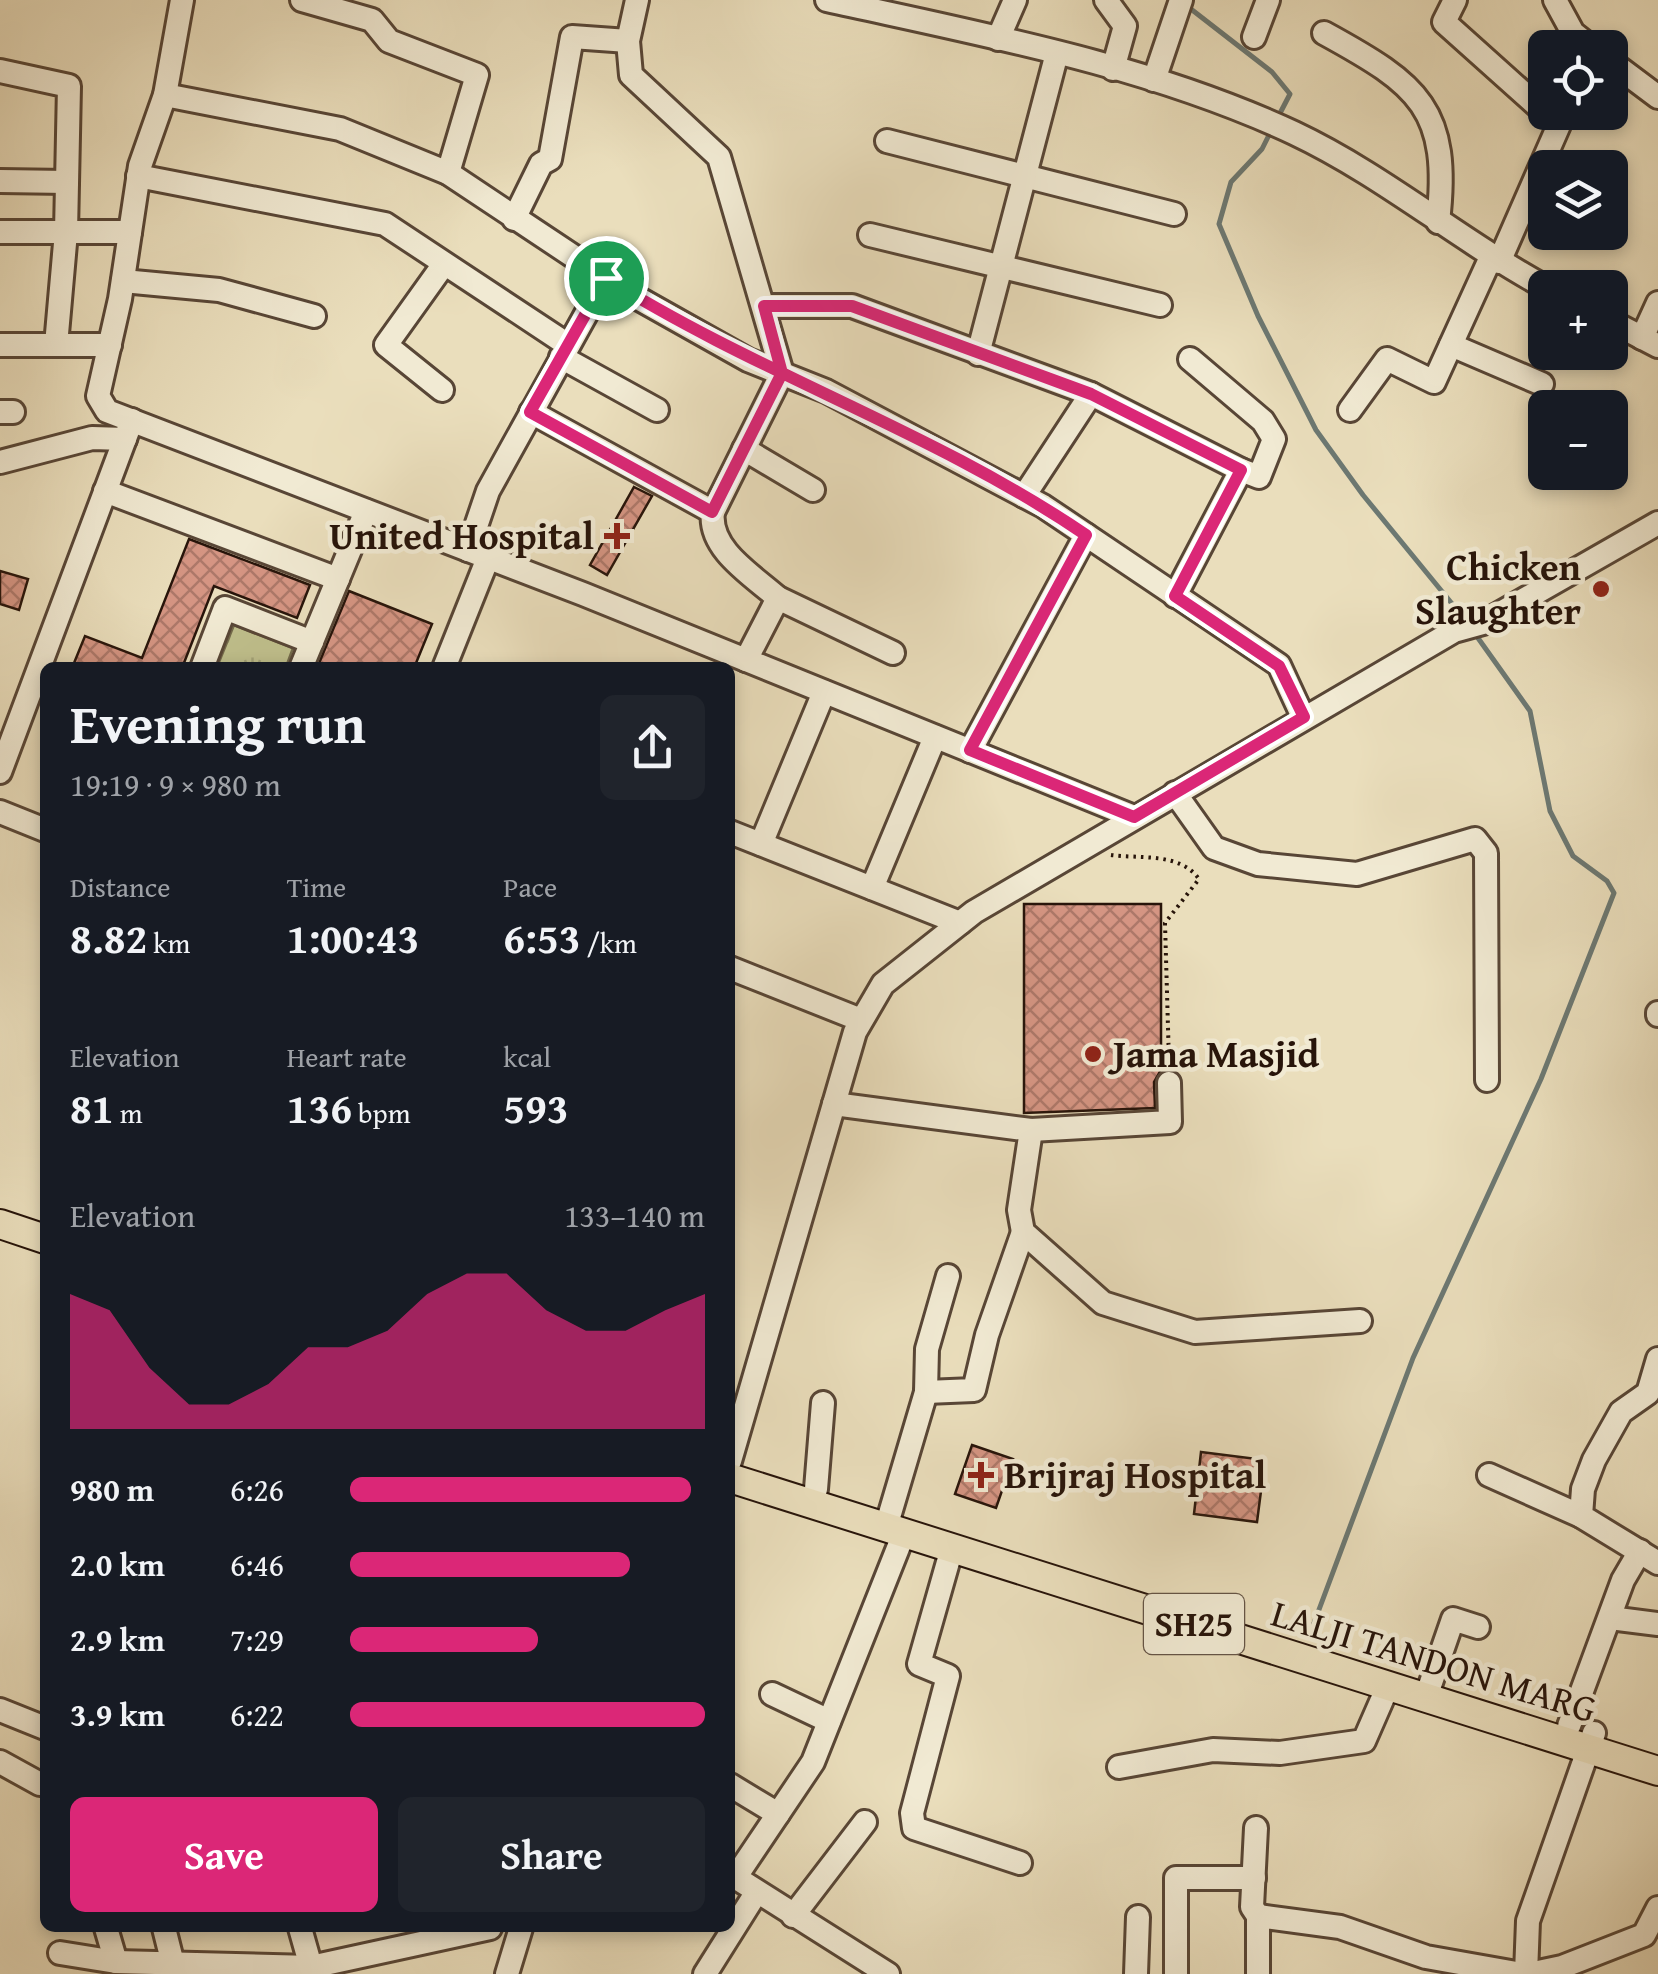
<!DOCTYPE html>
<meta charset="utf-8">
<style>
body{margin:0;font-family:"Gentium Book Plus",serif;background:#20242c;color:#f1f3f6;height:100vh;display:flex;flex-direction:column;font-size:38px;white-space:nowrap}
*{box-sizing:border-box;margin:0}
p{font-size:32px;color:#9ea1a6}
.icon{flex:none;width:55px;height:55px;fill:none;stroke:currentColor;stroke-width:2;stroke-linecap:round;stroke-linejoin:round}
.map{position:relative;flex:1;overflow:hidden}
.side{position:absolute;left:40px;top:662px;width:695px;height:1270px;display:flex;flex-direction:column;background:#171b24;border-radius:15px;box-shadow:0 5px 15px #0003}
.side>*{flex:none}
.tools{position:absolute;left:1528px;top:30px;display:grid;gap:20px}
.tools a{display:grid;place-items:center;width:100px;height:100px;border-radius:15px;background:#171b24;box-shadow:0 5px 15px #0003;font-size:50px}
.pin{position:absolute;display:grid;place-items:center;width:85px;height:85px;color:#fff;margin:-42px;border:5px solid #fff;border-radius:50%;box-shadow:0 2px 10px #0007}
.round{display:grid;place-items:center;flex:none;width:105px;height:105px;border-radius:15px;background:#20242c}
.overview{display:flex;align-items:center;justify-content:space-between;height:170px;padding:0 30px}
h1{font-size:55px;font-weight:600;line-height:75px}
.figures{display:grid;grid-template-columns:repeat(3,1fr);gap:15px;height:170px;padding:10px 30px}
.figures div{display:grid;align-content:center}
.figures b{font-size:42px;font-weight:600}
.figures small{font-size:28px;font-weight:400}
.figures p{font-size:28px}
.chart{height:280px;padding:20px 30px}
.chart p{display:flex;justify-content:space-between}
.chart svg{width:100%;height:180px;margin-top:10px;fill:#db2777;opacity:.7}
.action{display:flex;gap:20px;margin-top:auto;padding:20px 30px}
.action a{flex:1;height:115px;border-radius:15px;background:#db2777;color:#fff;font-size:40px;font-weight:600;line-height:115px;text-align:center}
.action a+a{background:#20242c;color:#f1f3f6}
ul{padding:0 30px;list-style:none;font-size:32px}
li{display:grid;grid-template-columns:160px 120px 1fr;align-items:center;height:75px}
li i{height:25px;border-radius:12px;background:#db2777}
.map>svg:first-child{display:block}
.park{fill:url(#park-tufts);stroke:#736a4b;stroke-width:2.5}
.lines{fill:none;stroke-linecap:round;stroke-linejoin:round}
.stream{stroke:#6c7872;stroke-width:5}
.building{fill:url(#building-cross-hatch);stroke:#27140a;stroke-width:2.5}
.minor-casing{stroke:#584636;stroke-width:28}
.major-casing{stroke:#27140a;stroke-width:32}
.path{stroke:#27140a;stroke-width:4;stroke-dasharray:2.5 5;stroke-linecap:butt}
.minor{stroke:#f1ead3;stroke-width:22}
.major{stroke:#eadebc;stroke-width:28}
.route-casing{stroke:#fff;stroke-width:20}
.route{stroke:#db2777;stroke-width:12}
.poi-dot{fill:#8f2418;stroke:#f1ead3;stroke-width:4}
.labels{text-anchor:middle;stroke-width:9;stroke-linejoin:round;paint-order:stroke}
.shield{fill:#f1ead3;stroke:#645446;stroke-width:2.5}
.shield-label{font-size:35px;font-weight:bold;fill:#27140a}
.poi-label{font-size:38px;font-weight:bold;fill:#27140a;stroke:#f1ead3;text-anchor:end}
.street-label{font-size:38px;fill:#27140a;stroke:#f1ead3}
</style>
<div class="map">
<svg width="1658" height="1974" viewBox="0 0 1658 1974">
<defs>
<pattern id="park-tufts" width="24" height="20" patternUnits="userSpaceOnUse" patternTransform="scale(2.5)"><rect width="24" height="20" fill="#bfbf8c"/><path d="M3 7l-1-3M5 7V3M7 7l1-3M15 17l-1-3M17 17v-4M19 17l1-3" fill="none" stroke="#a4a377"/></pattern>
<pattern id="building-cross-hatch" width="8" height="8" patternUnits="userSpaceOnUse" patternTransform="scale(2.5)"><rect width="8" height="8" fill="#d59583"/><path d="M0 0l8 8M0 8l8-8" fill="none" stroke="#ad7869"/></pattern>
</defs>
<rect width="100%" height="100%" fill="#eadebc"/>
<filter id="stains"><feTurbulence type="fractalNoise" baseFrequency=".002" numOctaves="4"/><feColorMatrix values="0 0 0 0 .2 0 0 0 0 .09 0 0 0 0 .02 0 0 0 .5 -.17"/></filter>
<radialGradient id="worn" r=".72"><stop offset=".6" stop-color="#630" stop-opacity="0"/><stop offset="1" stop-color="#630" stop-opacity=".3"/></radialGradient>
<path class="park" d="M234 625 293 648 286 667H217Z"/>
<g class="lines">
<g class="stream">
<path d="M1187 6 1272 72 1290 94 1277 119"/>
<path d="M1272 129 1262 149 1231 182 1219 224 1258 316 1316 430 1363 495 1467 622"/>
<path d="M1314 1623 1413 1358 1541 1079 1614 893 1607 881 1573 856 1550 811 1530 711 1473 631"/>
</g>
</g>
<g class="building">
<path d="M634 487 652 496 607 575 590 565Z"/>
<path d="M189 539 310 585 297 618 214 586 182 668H72L85 636 142 658Z"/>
<path d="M0 571 28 579 19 610 0 604Z"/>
<path d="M349 591 432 624 414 668H317Z"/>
<path d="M1024 904H1161V1070L1154 1082 1155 1108 1024 1113Z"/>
<path d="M972 1445 1013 1459 996 1508 955 1494Z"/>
<path d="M1201 1452 1265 1460 1257 1522 1194 1514Z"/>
</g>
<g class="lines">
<defs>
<g id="minor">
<path d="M182 0 165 95 140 166 120 299 98 396 107 411 583 594 1134 817"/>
<path d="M302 0 372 20 389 41 477 75 448 173"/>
<path d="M637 0 628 41 631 75 719 157 782 373 713 512C708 549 752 575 778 598L746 660"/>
<path d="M827 0C985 35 1148 65 1294 133 1383 175 1460 241 1547 288"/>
<path d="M1106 0 1125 26 1113 69"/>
<path d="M1455 0 1444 22 1559 125 1499 262"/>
<path d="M1555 0 1573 33 1592 48"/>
<path d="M1324 33C1419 85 1451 109 1438 222"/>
<path d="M1254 37 1268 0"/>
<path d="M998 39 1015 0"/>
<path d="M1610 61 1658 97"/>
<path d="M0 71 69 86 66 232 56 345"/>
<path d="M1154 80 1181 0"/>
<path d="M165 95 340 129 448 173 627 292 748 360 826 391 1043 506 1279 665 1303 717"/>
<path d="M887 141 1174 214"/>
<path d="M138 176 385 224 568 345"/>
<path d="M0 181 67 182"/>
<path d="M514 219 541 164 550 159 572 37 628 41"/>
<path d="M0 232H130"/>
<path d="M870 235 1160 305"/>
<path d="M123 281 219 290 314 316"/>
<path d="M764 306H852L1091 394 1241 470 1175 596"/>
<path d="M1610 321 1658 346"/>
<path d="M1642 338 1658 303"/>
<path d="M0 345H110"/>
<path d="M1451 345 1542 384"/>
<path d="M978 354 1057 53"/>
<path d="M561 357 657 410"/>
<path d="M1190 359 1263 421 1274 439 1259 477 1241 470"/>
<path d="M442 390 386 345 444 264"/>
<path d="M1350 410 1387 359 1434 382 1491 257"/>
<path d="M0 412H13"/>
<path d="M531 412 713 512"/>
<path d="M744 449 813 490"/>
<path d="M0 462 92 438 125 439"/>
<path d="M105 491 338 579"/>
<path d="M1024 496 1091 394"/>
<path d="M468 550 488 491 606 278"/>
<path d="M778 598 893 653"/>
<path d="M202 668 225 608 312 642"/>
<path d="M301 668 366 511"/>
<path d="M444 668 488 558"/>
<path d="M970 751 1086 535"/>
<path d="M0 772 132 420"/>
<path d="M1175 793 1214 848 1258 864 1357 874 1475 839 1486 853 1487 1080"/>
<path d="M0 812 45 830"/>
<path d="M730 832 960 923"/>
<path d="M761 844 824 692"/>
<path d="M872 888 935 737"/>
<path d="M730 968 861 1020"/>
<path d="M1658 1013V1015"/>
<path d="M834 1104 1031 1130 1019 1210 1023 1232 1103 1303 1195 1332 1360 1321"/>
<path d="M1031 1130 1170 1122 1169 1083"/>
<path d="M1658 1359 1648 1393 1621 1412 1594 1460 1583 1489 1581 1516 1658 1563"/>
<path d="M926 1392 974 1390 987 1335 1023 1232"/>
<path d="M730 1461 855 1032 883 984 974 912 1454 631 1483 623 1658 523"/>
<path d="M1489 1475 1581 1516"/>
<path d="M816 1489 823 1403"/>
<path d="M886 1527 926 1392 927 1349 948 1276"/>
<path d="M952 1548 919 1664 948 1676 912 1813 914 1828 1020 1863"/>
<path d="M1610 1618 1658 1624"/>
<path d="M772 1694 829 1721"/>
<path d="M1426 1697 1453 1619 1478 1627"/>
<path d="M0 1710 45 1728"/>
<path d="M1569 1726 1623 1580 1640 1551"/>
<path d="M0 1762 40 1784"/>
<path d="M1119 1767 1213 1750 1280 1753 1364 1741 1388 1686"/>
<path d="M730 1785 778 1814"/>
<path d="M1256 1828 1252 1907 1258 1916"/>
<path d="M730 1874 888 1974"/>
<path d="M735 1878 813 1762 904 1533"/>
<path d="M793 1916 865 1822"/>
<path d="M106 1928 116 1962"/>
<path d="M164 1928 173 1964"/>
<path d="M300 1928 313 1974"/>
<path d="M60 1953 116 1962 311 1967 490 1928"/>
<path d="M507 1974 521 1928"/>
<path d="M705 1974 756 1893"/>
<path d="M1136 1974 1138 1917"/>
<path d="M1176 1974V1878H1254"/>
<path d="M1258 1974V1916L1340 1927 1426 1957 1522 1974"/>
<path d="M1526 1974 1528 1921 1594 1733"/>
<path d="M1529 1974 1562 1967 1644 1935 1658 1908"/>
</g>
<g id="major">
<path d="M0 1224 45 1239"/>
<path d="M730 1478 1658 1771"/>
</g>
</defs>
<use href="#minor" class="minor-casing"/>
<use href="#major" class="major-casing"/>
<path class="path" d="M1111 855C1139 859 1180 852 1199 879L1165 923 1169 1062"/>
<use href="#minor" class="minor"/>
<use href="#major" class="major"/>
</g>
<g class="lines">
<defs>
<path id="route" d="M606 278C760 375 935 432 1086 535L970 750 1134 817 1304 717 1279 666 1175 596 1241 470 1091 394 852 306H764L782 373 712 512 530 412 606 278"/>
</defs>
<use href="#route" class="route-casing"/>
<use href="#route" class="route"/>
</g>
<g class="poi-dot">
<path d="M612 521h10v10h10v10h-10v10h-10v-10h-10v-10h10z"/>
<circle cx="1601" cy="589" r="10"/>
<circle cx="1093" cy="1054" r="10"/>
<path d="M976 1460h10v10h10v10h-10v10h-10v-10h-10v-10h10z"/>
</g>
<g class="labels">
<rect class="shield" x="1144" y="1594" width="100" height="60" rx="8"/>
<g class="shield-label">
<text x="1194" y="1636">SH25</text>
</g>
<g class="poi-label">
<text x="594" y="549">United Hospital</text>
<text x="1581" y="580">Chicken<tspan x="1581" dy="44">Slaughter</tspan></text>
<text x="1113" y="1067" text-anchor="start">Jama Masjid</text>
<text x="1004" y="1488" text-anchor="start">Brijraj Hospital</text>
</g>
<g class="street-label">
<text transform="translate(1434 1661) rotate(17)" y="13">LALJI TANDON MARG</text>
</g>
</g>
<rect width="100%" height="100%" filter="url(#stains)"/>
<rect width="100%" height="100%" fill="url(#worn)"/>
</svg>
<div class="tools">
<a><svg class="icon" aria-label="locate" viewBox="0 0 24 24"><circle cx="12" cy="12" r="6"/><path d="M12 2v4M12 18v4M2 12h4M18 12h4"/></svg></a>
<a><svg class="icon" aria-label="layers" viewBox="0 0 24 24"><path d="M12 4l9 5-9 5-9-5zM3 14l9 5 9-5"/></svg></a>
<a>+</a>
<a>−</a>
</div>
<div class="pin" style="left:606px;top:278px;background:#1e9e55"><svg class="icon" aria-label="arrive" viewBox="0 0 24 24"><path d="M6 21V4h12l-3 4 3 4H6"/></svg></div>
<section class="side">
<div class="overview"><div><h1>Evening run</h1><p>19:19 · 9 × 980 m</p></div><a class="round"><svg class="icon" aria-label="share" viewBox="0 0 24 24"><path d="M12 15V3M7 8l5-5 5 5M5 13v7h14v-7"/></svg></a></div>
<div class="figures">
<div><p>Distance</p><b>8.82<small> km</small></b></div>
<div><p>Time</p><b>1:00:43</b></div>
<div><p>Pace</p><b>6:53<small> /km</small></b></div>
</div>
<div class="figures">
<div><p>Elevation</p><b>81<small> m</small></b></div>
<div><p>Heart rate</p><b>136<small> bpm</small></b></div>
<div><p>kcal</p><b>593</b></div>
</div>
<div class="chart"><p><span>Elevation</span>133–140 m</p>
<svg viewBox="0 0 160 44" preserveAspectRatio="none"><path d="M0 44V11L10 15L20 29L30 38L40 38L50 33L60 24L70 24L80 20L90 11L100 6L110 6L120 15L130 20L140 20L150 15L160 11V44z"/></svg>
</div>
<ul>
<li><b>980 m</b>6:26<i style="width:96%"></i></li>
<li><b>2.0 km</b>6:46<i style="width:79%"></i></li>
<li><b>2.9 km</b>7:29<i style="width:53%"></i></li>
<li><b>3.9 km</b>6:22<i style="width:100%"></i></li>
</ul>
<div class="action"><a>Save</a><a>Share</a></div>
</section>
</div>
